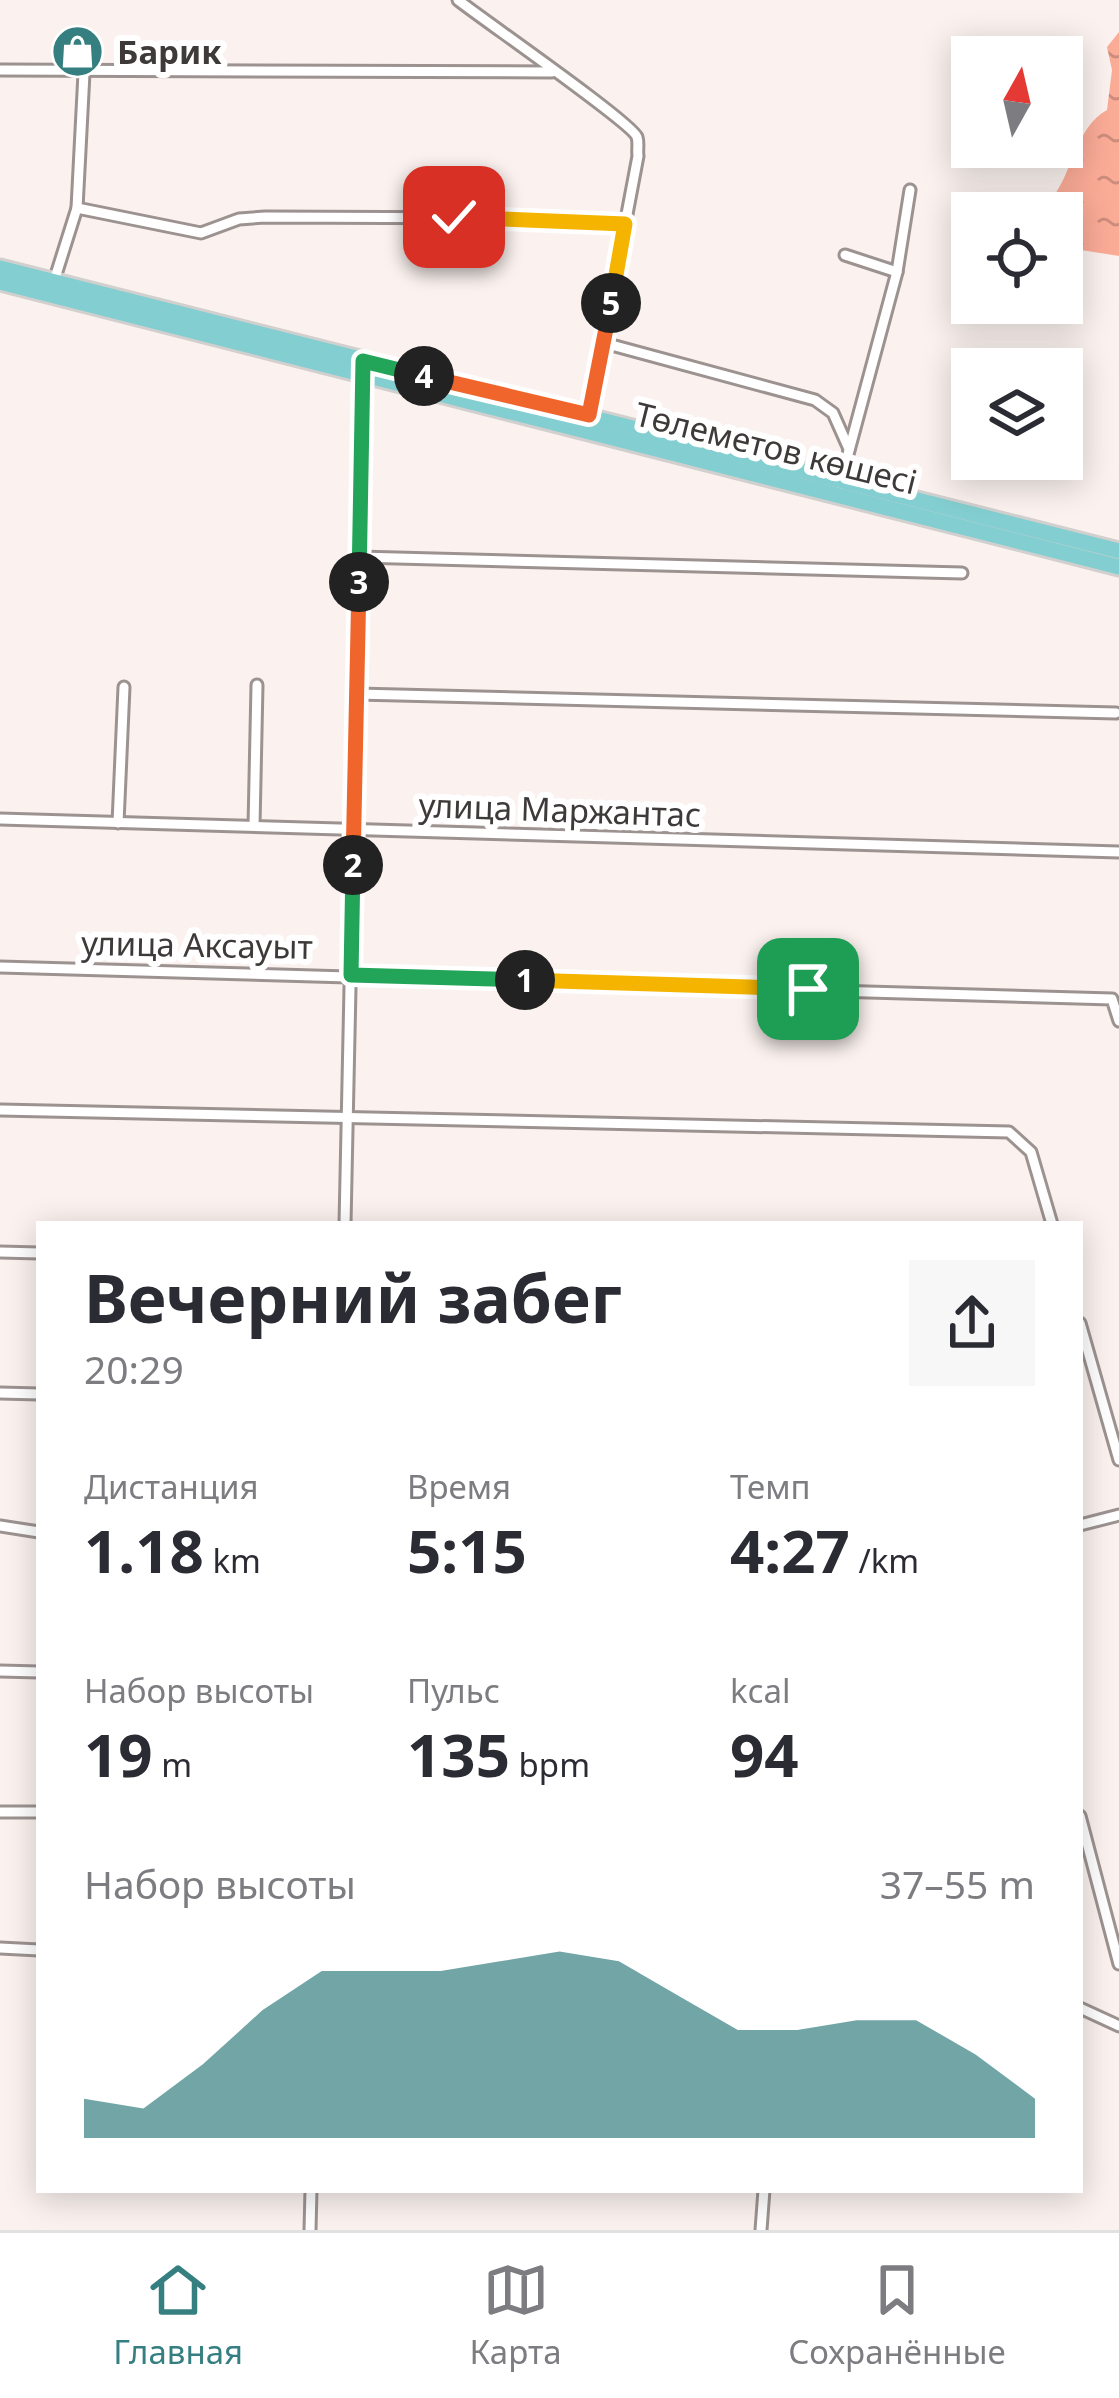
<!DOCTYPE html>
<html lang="ru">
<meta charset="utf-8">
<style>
body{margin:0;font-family:"Noto Sans",sans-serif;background:#f7f7f7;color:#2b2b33;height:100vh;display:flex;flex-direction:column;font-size:45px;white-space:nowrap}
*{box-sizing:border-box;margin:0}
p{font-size:39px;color:#7c7c81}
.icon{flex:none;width:66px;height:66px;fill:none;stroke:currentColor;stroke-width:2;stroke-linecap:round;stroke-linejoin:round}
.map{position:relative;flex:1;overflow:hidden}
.panel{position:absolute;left:36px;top:1221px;width:1047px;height:972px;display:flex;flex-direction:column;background:#fff;border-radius:0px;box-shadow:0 6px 30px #0003}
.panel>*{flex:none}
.needle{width:78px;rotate:8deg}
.buttons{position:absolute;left:951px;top:36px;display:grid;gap:24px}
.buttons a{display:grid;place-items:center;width:132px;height:132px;border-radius:0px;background:#fff;box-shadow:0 6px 30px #0003;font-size:60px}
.pin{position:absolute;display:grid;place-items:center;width:102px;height:102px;color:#fff;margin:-51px;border-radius:24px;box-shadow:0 6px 18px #0006}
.km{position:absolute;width:60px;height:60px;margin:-30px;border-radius:50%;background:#222;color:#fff;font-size:33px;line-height:60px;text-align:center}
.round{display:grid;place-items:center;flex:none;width:126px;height:126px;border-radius:0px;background:#f7f7f7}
.head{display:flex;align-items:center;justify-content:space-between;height:204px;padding:0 48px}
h1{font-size:66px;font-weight:700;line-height:90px}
.metrics{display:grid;grid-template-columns:repeat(3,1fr);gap:18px;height:204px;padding:12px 48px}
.metrics div{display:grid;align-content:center}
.metrics b{font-size:60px;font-weight:700}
.metrics small{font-size:33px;font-weight:400}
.metrics p{font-size:33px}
.chart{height:336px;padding:24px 48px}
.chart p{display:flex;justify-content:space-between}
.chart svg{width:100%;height:216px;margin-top:12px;fill:#367f81;opacity:.7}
.tab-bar{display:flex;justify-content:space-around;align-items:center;height:168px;border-top:3px solid #e1e1e2;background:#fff;font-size:33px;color:#7c7c81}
.tab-bar a{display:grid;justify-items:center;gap:6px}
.tab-bar .selected{color:#367f81}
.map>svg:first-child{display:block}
.water{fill:url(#water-ripples)}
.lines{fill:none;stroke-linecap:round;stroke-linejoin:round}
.minor-casing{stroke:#9c9391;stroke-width:15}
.primary-casing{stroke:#d1d0cf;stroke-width:21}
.minor{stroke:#fff;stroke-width:9}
.primary{stroke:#83ced0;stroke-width:15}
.split-1-casing{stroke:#fff;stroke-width:24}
.split-2-casing{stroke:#fff;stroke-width:24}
.split-3-casing{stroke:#fff;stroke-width:24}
.split-4-casing{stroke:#fff;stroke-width:24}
.split-5-casing{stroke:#fff;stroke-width:24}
.split-6-casing{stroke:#fff;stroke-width:24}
.split-1{stroke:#f5b400;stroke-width:15}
.split-2{stroke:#22a559;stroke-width:15}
.split-3{stroke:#f0652b;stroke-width:15}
.split-4{stroke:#22a559;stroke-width:15}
.split-5{stroke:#f0652b;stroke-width:15}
.split-6{stroke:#f5b400;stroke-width:15}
.labels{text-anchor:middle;stroke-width:12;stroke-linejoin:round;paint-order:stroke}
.poi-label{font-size:33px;font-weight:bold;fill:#3e3a39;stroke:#fff;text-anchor:start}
.street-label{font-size:33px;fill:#3e3a39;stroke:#fff}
</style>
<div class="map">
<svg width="1119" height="2230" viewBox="0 0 1119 2230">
<defs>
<pattern id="water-ripples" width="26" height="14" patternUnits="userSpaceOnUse" patternTransform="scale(3)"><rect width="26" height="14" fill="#fbac97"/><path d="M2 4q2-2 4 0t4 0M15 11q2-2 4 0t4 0" fill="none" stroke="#cd8d7c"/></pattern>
</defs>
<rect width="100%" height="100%" fill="#fbf2ef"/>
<path class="water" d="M1119 32V256L1062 247V213H1054L1049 202C1073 175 1075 127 1107 110L1112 70 1107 47Z"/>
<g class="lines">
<defs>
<g id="minor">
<path d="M458 0C482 19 632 123 637 137 639 143 637 150 638 156L589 415"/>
<path d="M0 70 552 72"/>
<path d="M77 208 201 233 239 219 265 217 539 218 625 224"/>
<path d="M845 255 897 272"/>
<path d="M54 281 77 208 84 73"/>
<path d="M604 343 815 400 833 413 849 449"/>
<path d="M840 484 897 272 910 190"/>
<path d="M359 557 962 573"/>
<path d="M357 694 1116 713"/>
<path d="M0 819 1119 852"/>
<path d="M118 823 124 687"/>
<path d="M254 826 257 685"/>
<path d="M0 967 1112 999 1119 1021"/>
<path d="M0 1110 1009 1132 1031 1152 1052 1224"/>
<path d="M345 1224 363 373"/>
<path d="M0 1252 39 1253"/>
<path d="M1080 1323 1119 1460"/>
<path d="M0 1393 39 1394"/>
<path d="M1080 1525 1119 1515"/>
<path d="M0 1526 39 1532"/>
<path d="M0 1671 39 1672"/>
<path d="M0 1812H39"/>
<path d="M1080 1816 1119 1964"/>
<path d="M0 1948 39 1950"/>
<path d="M1080 2008 1119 2026"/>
<path d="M310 2230 311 2190"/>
<path d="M761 2230 764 2190"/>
</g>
<g id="primary">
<path d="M0 268 1119 551"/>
<path d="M0 282 1119 567"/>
</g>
</defs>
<use href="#minor" class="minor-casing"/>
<use href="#primary" class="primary-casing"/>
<use href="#minor" class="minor"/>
<use href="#primary" class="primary"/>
</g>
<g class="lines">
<defs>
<path id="split-1" d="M525 980 808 989"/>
<path id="split-2" d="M353 865 351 975 525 980"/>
<path id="split-3" d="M353 865 359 582"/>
<path id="split-4" d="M359 582 363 361 424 376"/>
<path id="split-5" d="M424 376 589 415 611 303"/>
<path id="split-6" d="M454 217 625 224 611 303"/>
</defs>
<use href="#split-1" class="split-1-casing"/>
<use href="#split-2" class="split-2-casing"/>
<use href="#split-3" class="split-3-casing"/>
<use href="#split-4" class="split-4-casing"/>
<use href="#split-5" class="split-5-casing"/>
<use href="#split-6" class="split-6-casing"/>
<use href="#split-1" class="split-1"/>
<use href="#split-2" class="split-2"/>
<use href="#split-3" class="split-3"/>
<use href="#split-4" class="split-4"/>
<use href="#split-5" class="split-5"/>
<use href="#split-6" class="split-6"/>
</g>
<defs>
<symbol id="shop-disc" viewBox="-11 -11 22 22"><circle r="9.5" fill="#367f81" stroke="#fff"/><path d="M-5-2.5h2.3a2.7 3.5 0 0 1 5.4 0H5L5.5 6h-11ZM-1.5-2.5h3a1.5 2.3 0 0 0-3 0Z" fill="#fff"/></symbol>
</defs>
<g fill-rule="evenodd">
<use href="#shop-disc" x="48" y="22" width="59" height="59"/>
</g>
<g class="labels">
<g class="poi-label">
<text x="117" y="64">Барик</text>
</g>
<g class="street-label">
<text transform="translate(776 448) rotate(14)" y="12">Төлеметов көшесі</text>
<text transform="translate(560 810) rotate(2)" y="12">улица Маржантас</text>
<text transform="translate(197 945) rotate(1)" y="12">улица Аксауыт</text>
</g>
</g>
</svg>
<div class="buttons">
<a><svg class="needle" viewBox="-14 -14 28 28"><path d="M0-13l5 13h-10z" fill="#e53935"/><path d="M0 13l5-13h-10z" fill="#7c7c81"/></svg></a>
<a><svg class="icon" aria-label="locate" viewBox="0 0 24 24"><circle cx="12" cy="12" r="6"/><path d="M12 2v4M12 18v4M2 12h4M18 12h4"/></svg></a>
<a><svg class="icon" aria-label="layers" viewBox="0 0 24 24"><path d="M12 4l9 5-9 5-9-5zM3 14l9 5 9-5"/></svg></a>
</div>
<div class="pin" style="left:808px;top:989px;background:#1e9e55"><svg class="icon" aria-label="arrive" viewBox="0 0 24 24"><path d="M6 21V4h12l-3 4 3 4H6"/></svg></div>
<div class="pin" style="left:454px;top:217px;background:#d93025"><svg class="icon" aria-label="check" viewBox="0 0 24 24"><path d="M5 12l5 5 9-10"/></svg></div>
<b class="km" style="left:525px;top:980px">1</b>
<b class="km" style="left:353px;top:865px">2</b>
<b class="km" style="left:359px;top:582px">3</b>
<b class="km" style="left:424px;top:376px">4</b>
<b class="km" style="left:611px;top:303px">5</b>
<section class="panel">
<div class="head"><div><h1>Вечерний забег</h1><p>20:29</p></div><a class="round"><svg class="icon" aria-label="share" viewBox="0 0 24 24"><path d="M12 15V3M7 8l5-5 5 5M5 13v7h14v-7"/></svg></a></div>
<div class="metrics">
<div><p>Дистанция</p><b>1.18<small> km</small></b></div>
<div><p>Время</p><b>5:15</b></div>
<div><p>Темп</p><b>4:27<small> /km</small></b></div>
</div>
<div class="metrics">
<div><p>Набор высоты</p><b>19<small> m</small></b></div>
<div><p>Пульс</p><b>135<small> bpm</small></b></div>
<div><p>kcal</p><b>94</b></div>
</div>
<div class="chart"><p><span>Набор высоты</span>37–55 m</p>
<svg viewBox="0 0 160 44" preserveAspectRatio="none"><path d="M0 44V36L10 38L20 29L30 18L40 10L50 10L60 10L70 8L80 6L90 8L100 15L110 22L120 22L130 20L140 20L150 27L160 36V44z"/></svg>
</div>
</section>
</div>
<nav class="tab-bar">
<a class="selected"><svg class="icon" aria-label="home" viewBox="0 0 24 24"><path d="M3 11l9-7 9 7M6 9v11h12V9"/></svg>Главная</a>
<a><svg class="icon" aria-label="map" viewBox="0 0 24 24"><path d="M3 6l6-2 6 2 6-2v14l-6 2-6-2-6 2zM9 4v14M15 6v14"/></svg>Карта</a>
<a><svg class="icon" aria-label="saved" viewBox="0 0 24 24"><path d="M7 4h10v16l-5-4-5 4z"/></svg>Сохранённые</a>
</nav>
